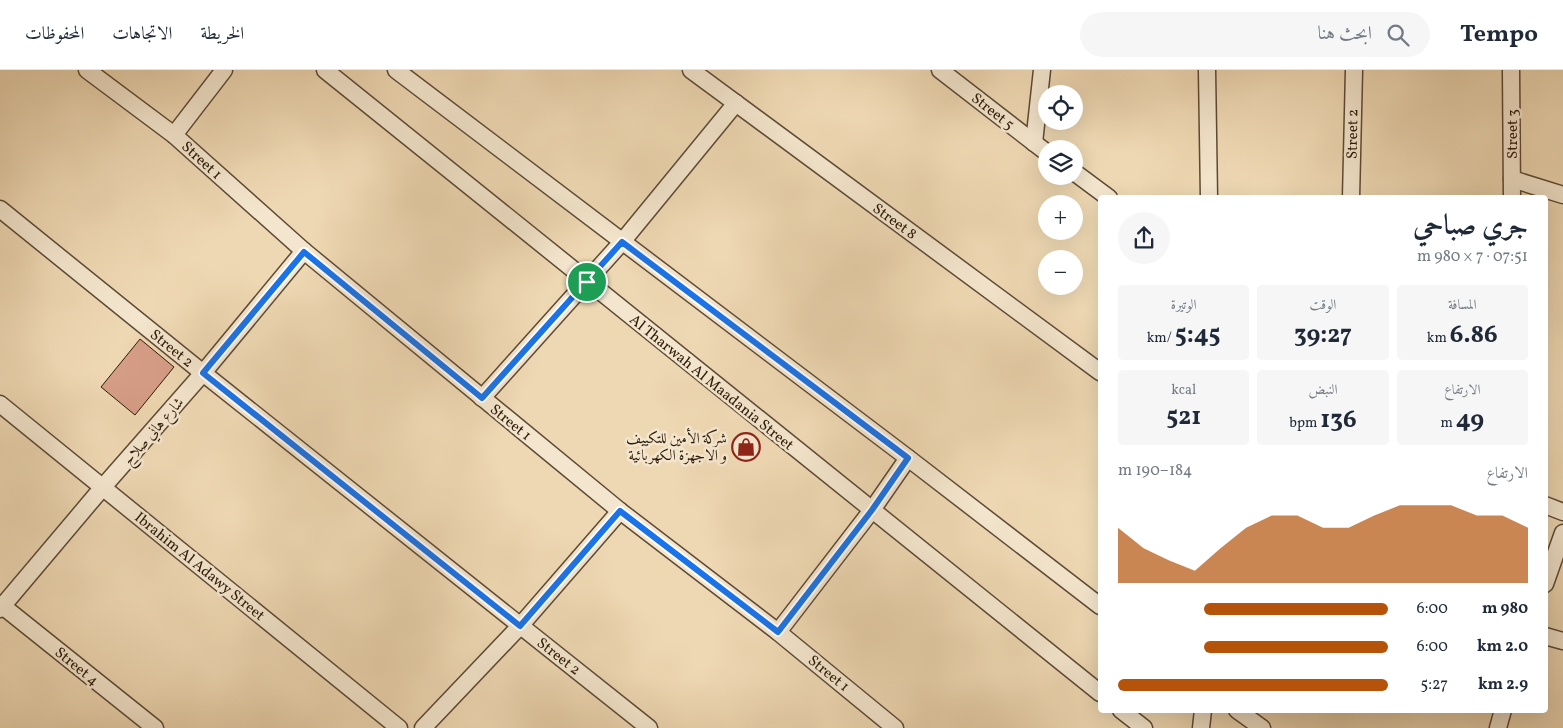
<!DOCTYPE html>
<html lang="ar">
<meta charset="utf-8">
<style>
body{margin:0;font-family:Vollkorn,Amiri,serif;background:#f6f6f7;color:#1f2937;direction:rtl;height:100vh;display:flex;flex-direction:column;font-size:19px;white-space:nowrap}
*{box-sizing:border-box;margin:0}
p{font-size:16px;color:#747a83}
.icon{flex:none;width:28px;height:28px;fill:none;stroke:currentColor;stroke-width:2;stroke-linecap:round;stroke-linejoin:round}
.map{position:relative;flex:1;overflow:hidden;direction:ltr}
.side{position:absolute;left:1098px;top:125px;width:450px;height:518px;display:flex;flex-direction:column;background:#fff;border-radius:5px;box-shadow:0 5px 20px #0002;direction:rtl}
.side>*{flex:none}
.buttons{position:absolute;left:1038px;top:15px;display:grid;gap:10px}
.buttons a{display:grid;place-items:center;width:45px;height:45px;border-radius:50%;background:#fff;box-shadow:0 5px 20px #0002;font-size:25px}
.pin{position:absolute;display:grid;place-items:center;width:42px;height:42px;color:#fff;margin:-21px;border:2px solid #fff;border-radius:50%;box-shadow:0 1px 5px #0007}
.round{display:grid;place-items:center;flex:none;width:52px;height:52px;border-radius:26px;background:#f6f6f7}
.headline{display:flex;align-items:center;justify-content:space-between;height:85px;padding:0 20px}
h1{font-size:28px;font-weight:700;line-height:38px}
.metrics{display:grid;grid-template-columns:repeat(3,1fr);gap:8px;height:85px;padding:5px 20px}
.metrics div{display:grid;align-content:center;border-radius:5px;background:#f6f6f7;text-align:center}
.metrics b{font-size:25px;font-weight:700}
.metrics small{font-size:14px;font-weight:400}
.metrics p{font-size:14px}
.chart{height:140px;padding:10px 20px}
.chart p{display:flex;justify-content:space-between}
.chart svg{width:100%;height:90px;margin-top:5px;fill:#b45309;opacity:.7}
ul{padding:0 20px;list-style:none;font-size:16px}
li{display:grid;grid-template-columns:80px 60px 1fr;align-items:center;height:38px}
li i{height:12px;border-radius:6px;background:#b45309}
header{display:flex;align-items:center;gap:30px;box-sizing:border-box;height:70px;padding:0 25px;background:#fff;border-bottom:1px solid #e0e1e3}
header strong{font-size:24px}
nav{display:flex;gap:28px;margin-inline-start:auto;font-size:18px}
.search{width:350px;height:45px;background:#f6f6f7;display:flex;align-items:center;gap:12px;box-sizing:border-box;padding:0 18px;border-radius:28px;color:#747a83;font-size:19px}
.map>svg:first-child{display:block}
.building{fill:#d79e87;stroke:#2d1a09}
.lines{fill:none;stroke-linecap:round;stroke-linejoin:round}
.minor-casing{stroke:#5d4a34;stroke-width:19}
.minor{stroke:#f4e6ce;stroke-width:16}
.route-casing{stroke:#fff;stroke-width:10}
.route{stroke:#1a73e8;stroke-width:6}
.labels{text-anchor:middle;stroke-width:5;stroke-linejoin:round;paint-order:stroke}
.street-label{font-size:15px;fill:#2d1a09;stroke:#f4e6ce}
.poi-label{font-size:15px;fill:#2d1a09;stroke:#f4e6ce;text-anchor:end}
</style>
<header>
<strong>Tempo</strong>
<div class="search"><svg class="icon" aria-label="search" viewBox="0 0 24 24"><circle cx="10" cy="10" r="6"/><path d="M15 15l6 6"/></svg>ابحث هنا</div>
<nav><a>الخريطة</a><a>الاتجاهات</a><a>المحفوظات</a></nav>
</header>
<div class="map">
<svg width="1563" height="658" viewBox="0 0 1563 658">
<rect width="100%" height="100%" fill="#eed8b3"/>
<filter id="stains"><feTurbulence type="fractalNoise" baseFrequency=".004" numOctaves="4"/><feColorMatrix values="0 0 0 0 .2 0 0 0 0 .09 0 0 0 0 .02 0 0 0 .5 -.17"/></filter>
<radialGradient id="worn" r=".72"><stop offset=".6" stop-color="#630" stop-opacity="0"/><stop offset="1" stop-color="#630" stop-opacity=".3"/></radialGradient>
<path class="building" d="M140 269 174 297 135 345 101 317Z"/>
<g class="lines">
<defs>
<g id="minor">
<path d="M87 0 174 65 304 181 620 441 778 562 895 658"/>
<path d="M325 0 1100 623"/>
<path d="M396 0 908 388 1100 536"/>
<path d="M691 0 1100 302"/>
<path d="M940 0 1046 82"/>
<path d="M1207 0 1209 128"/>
<path d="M1511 0 1512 128"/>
<path d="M174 65 224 0"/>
<path d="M1034 73 1042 0"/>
<path d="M1074 102 1109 128"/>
<path d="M1512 109 1563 125"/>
<path d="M1351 128 1354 0"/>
<path d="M0 139 203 303 649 658"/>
<path d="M482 328 622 172 736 33"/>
<path d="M0 334 399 658"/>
<path d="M1545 435 1563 442"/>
<path d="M1545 514 1563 463"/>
<path d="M0 534 155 658"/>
<path d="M0 539 103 417 203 303 304 181"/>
<path d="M778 562 872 440 908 388"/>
<path d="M1545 566 1563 571"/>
<path d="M1121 640 1144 658"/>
<path d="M1237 640 1262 658"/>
<path d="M423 658 520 556 620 441"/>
<path d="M1201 658 1203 640"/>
<path d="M1498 658 1503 640"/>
</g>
</defs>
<use href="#minor" class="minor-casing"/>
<use href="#minor" class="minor"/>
</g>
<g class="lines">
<defs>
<path id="route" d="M622 172 908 388 872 440 778 562 620 441 520 556 203 303 304 182 482 328Z"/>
</defs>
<use href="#route" class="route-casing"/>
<use href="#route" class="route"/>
</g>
<defs>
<symbol id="shop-ring" viewBox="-11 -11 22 22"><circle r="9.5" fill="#f4e6ce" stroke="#8f2418" stroke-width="1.5"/><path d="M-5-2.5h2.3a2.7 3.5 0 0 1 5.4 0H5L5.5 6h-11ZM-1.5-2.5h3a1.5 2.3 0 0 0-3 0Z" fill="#8f2418"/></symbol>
</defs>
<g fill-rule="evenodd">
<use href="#shop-ring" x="730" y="361" width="32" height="32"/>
</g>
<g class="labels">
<g class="street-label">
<text transform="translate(993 41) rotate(38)" y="5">Street 5</text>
<text transform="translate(1352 64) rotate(-89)" y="5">Street 2</text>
<text transform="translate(1512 64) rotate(-90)" y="5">Street 3</text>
<text transform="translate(202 90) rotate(42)" y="5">Street 1</text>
<text transform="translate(895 151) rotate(36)" y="5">Street 8</text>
<text transform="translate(172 278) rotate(39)" y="5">Street 2</text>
<text transform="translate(712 312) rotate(39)" y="5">Al Tharwah Al Maadania Street</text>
<text transform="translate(511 352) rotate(39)" y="5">Street 1</text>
<text transform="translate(153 361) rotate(-49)" y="5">شارع هاني صلاح</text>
<text transform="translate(200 496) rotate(39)" y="5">Ibrahim Al Adawy Street</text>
<text transform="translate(559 586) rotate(38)" y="5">Street 2</text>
<text transform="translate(77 596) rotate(39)" y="5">Street 4</text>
<text transform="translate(829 603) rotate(39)" y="5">Street 1</text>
</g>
<g class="poi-label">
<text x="727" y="373">شركة الأمين للتكييف<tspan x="727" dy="17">و الاجهزة الكهربائية</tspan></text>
</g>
</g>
<rect width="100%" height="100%" filter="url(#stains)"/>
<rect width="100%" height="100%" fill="url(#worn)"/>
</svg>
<div class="buttons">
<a><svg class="icon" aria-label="locate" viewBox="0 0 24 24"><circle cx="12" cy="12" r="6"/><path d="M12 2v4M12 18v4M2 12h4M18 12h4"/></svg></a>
<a><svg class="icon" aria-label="layers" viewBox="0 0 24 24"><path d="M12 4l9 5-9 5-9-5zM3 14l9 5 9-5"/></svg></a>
<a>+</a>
<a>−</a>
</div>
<div class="pin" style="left:587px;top:212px;background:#1e9e55"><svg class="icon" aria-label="arrive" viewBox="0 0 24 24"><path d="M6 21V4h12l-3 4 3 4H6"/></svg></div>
<section class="side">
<div class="headline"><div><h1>جري صباحي</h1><p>07:51 · 7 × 980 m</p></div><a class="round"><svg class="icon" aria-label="share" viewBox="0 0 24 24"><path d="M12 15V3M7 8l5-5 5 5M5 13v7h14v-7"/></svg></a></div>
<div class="metrics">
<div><p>المسافة</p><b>6.86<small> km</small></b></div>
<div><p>الوقت</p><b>39:27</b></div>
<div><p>الوتيرة</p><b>5:45<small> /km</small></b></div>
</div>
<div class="metrics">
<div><p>الارتفاع</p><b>49<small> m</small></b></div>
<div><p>النبض</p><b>136<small> bpm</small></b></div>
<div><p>kcal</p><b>521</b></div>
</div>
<div class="chart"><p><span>الارتفاع</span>184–190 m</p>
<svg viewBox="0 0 160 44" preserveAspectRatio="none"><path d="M0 44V17L10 27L20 33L30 38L40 27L50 17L60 11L70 11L80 17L90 17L100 11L110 6L120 6L130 6L140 11L150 11L160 17V44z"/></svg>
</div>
<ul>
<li><b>980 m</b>6:00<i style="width:68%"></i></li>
<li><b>2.0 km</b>6:00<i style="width:68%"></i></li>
<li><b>2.9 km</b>5:27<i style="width:100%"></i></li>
</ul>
</section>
</div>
